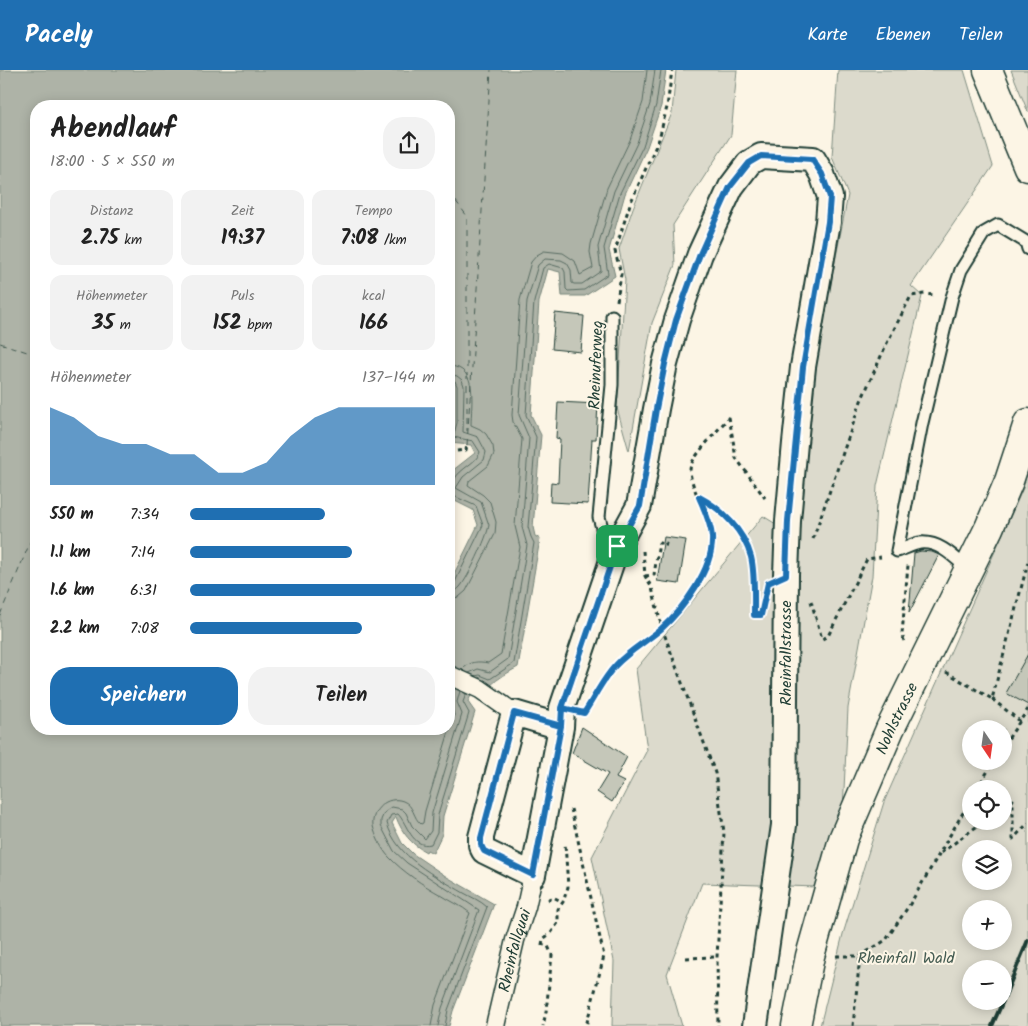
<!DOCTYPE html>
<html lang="de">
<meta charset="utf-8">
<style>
body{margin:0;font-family:Kalam,sans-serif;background:#f2f2f2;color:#222;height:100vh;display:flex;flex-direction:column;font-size:19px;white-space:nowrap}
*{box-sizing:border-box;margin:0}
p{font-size:16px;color:#767676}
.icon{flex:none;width:28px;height:28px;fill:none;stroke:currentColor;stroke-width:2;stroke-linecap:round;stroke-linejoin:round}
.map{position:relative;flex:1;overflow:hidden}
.details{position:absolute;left:30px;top:30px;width:425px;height:635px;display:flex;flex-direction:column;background:#fff;border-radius:20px;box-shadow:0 2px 12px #0003}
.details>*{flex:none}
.needle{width:32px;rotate:167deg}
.buttons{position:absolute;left:962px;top:650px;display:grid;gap:10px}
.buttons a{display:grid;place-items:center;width:50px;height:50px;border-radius:50%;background:#fff;box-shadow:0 2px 12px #0003;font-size:25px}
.pin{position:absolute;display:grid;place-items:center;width:42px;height:42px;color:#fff;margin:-21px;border-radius:10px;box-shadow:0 2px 8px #0006}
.round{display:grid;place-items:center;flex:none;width:52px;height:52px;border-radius:20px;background:#f2f2f2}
.overview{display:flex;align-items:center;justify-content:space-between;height:85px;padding:0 20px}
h1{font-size:28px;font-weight:700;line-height:38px}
.stats{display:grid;grid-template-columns:repeat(3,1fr);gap:8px;height:85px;padding:5px 20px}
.stats div{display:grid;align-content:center;border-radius:12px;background:#f2f2f2;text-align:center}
.stats b{font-size:21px;font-weight:700}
.stats small{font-size:14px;font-weight:400}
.stats p{font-size:14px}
.chart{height:140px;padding:10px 20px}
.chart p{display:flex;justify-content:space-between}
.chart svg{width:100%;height:90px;margin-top:5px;fill:#1f6fb2;opacity:.7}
.action{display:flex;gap:10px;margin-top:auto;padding:10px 20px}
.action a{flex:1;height:58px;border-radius:20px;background:#1f6fb2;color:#fff;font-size:20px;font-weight:700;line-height:58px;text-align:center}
.action a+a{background:#f2f2f2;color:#222}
ul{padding:0 20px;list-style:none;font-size:16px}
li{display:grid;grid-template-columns:80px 60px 1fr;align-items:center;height:38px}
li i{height:12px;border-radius:6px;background:#1f6fb2}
header{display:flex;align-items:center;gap:30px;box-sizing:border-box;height:70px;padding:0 25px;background:#1f6fb2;color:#fff}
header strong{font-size:24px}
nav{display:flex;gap:28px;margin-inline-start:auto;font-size:18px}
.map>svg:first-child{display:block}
.green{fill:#dcdacc;stroke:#7e8c80;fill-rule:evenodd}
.water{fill:#aeb3a7;stroke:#758479;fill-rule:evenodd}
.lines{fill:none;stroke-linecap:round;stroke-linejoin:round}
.shore{stroke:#586c62;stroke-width:1}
.ferry{stroke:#435a51;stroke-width:1;stroke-dasharray:6 5;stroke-linecap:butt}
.building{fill:#c5c7b9;stroke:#1f3d34}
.service-casing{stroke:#1f3d34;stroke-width:15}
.pedestrian-casing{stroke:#1f3d34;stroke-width:21}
.minor-casing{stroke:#1f3d34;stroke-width:28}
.tertiary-casing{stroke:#1f3d34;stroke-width:31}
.path{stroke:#1f3d34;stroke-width:3;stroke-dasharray:4 4;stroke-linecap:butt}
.service{stroke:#fcf5e5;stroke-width:11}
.pedestrian{stroke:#fcf5e5;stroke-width:18}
.minor{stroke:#fcf5e5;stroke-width:24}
.tertiary{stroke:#fcf5e5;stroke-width:28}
.rail{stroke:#1f3d34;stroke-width:4}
.route-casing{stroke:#fff;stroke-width:10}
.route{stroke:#1f6fb2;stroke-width:6}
.labels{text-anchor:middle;stroke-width:4;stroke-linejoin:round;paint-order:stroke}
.street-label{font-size:16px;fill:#1f3d34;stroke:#fcf5e5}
.park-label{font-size:16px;fill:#455c52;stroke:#fcf5e5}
</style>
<header>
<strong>Pacely</strong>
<nav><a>Karte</a><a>Ebenen</a><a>Teilen</a></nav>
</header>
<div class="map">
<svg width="1028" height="956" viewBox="0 0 1028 956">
<rect width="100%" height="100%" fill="#fcf5e5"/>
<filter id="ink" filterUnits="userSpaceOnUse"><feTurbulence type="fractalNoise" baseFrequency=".02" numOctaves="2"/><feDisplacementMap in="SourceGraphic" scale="10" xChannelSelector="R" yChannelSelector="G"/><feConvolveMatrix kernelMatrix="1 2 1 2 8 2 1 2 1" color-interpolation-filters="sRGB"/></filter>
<g filter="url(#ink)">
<g class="green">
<path d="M676 0H737L731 65 673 155 675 195 652 253 629 381 617 338 625 210 619 179 633 138 672 43Z"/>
<path d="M838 0H964L993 96 911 216 922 226 877 416 872 506 848 638 843 740 816 817 702 813 667 904 682 956H612L614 891 592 787 647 680 636 599 763 446 797 467 814 300 848 125 832 87Z"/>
<path d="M1011 0H1028V42Z"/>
<path d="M1028 399V956H820L843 864 884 732 1023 418ZM971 659H1004V691H971ZM971 719H1004V751H971ZM971 779H1004V811H971ZM971 839H1004V871H971ZM971 899H1004V931H971Z"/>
</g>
<path class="water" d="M0 0H666L661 36 647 77 625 124 609 180 615 206 585 226H562L560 202 548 199 539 232 531 345 541 365 533 457 535 466 540 469 518 597C509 602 498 608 490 616L478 610 468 632 475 642 443 746 442 764 433 783 427 780 426 782C411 774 402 763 396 747L392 753 402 773 413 784 447 807 494 834 453 941 449 956H0ZM36 36H449V315H452V352L449 373 471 375 475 383 452 401 449 428 473 440 478 455 449 514V659H36Z"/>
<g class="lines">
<g class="shore">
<path d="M449 296C479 297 471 334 471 355L480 359 486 364 493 376 494 384 488 396 469 411 468 415 483 425 490 432 496 452 495 464 466 521 459 527 449 529"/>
<path d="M449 304 457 306 462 310 464 316 463 362 478 367 486 382 484 390 463 407 456 418 481 432 489 455C487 468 468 508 460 517 457 521 453 521 449 522"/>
<path d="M449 310 455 311 457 316V353L453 367 473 371 480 382C477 393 460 398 454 410L449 411"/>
<path d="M449 424 476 436 483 455 455 512 449 515"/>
<path d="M462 600C470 591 478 591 488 593L501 584 520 477 515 456 522 369 513 352 512 345 520 230 531 192 537 185 544 181 563 183 575 191 580 205 593 198 590 182 591 174 607 118 630 70 643 32 647 0"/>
<path d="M469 603 478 599 490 602 508 589 527 475 522 457 529 368 519 345 527 231 538 195 545 189 561 190 567 193 571 200 572 213 574 214H582L601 201 598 177 614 121 637 73 650 34 655 0"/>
<path d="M475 606 480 605 490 609 514 593 534 473 531 467 528 457 536 367 526 345 534 232 543 198 549 194 563 198 565 202 566 219 568 221 584 220 608 204 604 178 620 123 643 76 656 35 661 0"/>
<path d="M431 956 435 935 470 843C462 836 450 831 441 825 423 815 403 802 389 787 382 780 375 765 373 756 371 740 387 725 403 731 414 735 413 748 421 754L423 753 425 741 454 645 450 632 454 618"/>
<path d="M438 956 442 938 479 840 407 793 394 781 381 756V750L384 743 392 737 402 739 406 743 412 756 425 769 431 761 432 743 462 644 457 632 460 621"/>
<path d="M445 956 448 940 487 837C481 831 471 827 464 823 435 806 396 787 387 753L391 745 398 744C407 753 412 779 431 774L437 762 438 745 469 643 463 632 466 624"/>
</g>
<g class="ferry">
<path d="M449 122 467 146V361"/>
<path d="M0 273 36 285"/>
<path d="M467 375 491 0"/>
<path d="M0 545 36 458"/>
</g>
</g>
<g class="building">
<path d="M555 243 584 246 581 282 552 279Z"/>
<path d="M558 332 598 334 596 369H592L588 434 550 432 551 412 558 413 560 369 556 368Z"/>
<path d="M664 467 686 470 679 514 657 511Z"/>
<path d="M921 481 932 482 939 485 909 543 914 483Z"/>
<path d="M1028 584V635L1006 623Z"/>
<path d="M582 657 627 687 616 708 624 712 612 732 597 722 608 704 572 683Z"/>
</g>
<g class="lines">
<defs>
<g id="service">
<path d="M612 246V315L599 447 605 469 617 476"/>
<path d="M969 500C955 488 940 471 920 473 913 474 904 479 897 481L922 353 952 227 961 200 984 163 998 155 1026 172 1028 179"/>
</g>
<g id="pedestrian">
<path d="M449 605 480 619 514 643"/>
<path id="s1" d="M495 956 515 870 526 837 533 805"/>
</g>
<path id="minor" d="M561 657 514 643 481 767V775L484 781 533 805 561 657 562 638 617 476 639 436 656 339 665 294 677 250 700 184 731 117 749 93 761 86 813 89 822 104 830 127 828 152 803 297 795 373 788 451 786 505 784 755 755 956"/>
<g id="tertiary">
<path d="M988 0 1028 97"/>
<path id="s2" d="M796 956 810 886 843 769 890 659 989 458 1009 411 1028 353"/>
</g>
</defs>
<use href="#service" class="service-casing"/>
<use href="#pedestrian" class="pedestrian-casing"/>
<use href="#minor" class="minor-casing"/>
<use href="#tertiary" class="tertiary-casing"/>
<g class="path">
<path d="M617 231 621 204 615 181 630 134 659 69 667 37 672 0"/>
<path d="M729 347 736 388 765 428"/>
<path d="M449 382 466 380 467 375"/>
<path d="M699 427C722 439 744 461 751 487 755 503 754 528 754 545H761L762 543"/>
<path d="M813 469 861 331 886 275 911 226 924 224 935 225"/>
<path d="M643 481 645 506 652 518 662 558 715 703 724 762 717 887 718 956"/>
<path d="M645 506 654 505 659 473H666L665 478"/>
<path d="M811 531 822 569 828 566 867 489 881 487"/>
<path d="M904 571 902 564 908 495"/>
<path d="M946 602 992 629 1028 492"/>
<path d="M992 629 1021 652"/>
<path d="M591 632C599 620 607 604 617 594 631 581 647 571 662 558 680 542 696 519 705 497 709 487 712 477 712 467 710 447 685 409 691 395 695 384 720 358 729 347"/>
<path d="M1004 675 1028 639"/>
<path d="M977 719 994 691"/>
<path d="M1004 737 1013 730V769L1028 753"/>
<path d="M571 739 604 886 586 956"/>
<path d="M941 783 984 751"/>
<path d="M548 830 553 827 563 832"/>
<path d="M541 874 548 876 552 885 546 942 543 956"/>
<path d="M542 875 543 869 551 863 558 853V839L563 832 568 817 565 773"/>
<path d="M836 886H860L886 870 910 834 971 729"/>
<path d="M686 888 717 887"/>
<path d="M853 956 860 886"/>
</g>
<use href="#service" class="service"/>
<use href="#pedestrian" class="pedestrian"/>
<use href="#minor" class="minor"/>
<use href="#tertiary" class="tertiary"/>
<g class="rail">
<path d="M1004 928 1028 870"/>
<path d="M992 956 1003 931"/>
</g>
</g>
</g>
<g class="lines" filter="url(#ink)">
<defs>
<path id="route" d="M617 476 562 638 561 656 514 643 481 768V775L484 781 533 805 561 656 562 638 584 643C594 628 604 607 616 595 629 581 647 571 661 559 683 539 714 498 712 467 711 453 704 439 699 427 722 439 744 461 751 487 755 503 754 528 754 545H761L768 513 786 505 788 451 803 297 828 152 830 127 822 104 812 89 761 86 749 93 730 117 700 184 676 250 665 294 656 339 640 436 617 476"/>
</defs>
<use href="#route" class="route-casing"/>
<use href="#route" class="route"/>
</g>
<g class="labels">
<g class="street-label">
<text transform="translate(595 295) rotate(-88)" y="6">Rheinuferweg</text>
<text transform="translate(785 583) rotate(-90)" y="6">Rheinfallstrasse</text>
<text dy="6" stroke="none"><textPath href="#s2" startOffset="325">Nohlstrasse</textPath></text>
<text dy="6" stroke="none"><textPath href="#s1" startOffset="78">Rheinfallquai</textPath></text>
</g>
<g class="park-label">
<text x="906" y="893">Rheinfall Wald</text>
</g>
</g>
</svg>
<div class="buttons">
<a><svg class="needle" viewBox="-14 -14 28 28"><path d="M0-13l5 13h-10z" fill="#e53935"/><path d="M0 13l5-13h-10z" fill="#767676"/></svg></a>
<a><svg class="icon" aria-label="locate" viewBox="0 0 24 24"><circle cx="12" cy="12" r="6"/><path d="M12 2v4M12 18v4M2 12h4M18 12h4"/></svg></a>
<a><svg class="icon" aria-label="layers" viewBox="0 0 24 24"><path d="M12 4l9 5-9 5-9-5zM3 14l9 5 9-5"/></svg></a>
<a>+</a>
<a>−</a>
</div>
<div class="pin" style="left:617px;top:476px;background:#1e9e55"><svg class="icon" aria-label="arrive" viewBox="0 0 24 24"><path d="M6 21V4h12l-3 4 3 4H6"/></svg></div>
<section class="details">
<div class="overview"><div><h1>Abendlauf</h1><p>18:00 · 5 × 550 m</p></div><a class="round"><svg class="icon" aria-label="share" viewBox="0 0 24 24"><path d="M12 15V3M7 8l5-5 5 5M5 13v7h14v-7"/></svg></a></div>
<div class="stats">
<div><p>Distanz</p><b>2.75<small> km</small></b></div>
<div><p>Zeit</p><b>19:37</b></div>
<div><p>Tempo</p><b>7:08<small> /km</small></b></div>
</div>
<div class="stats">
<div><p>Höhenmeter</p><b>35<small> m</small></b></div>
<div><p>Puls</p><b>152<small> bpm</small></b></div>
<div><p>kcal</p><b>166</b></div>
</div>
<div class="chart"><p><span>Höhenmeter</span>137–144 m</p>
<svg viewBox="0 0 160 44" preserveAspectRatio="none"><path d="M0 44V6L10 11L20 20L30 24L40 24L50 29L60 29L70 38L80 38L90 33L100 20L110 11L120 6L130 6L140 6L150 6L160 6V44z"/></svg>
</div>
<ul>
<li><b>550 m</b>7:34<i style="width:55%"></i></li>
<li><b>1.1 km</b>7:14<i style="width:66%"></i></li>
<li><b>1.6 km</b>6:31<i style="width:100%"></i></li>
<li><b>2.2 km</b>7:08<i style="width:70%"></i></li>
</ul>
<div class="action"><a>Speichern</a><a>Teilen</a></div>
</section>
</div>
